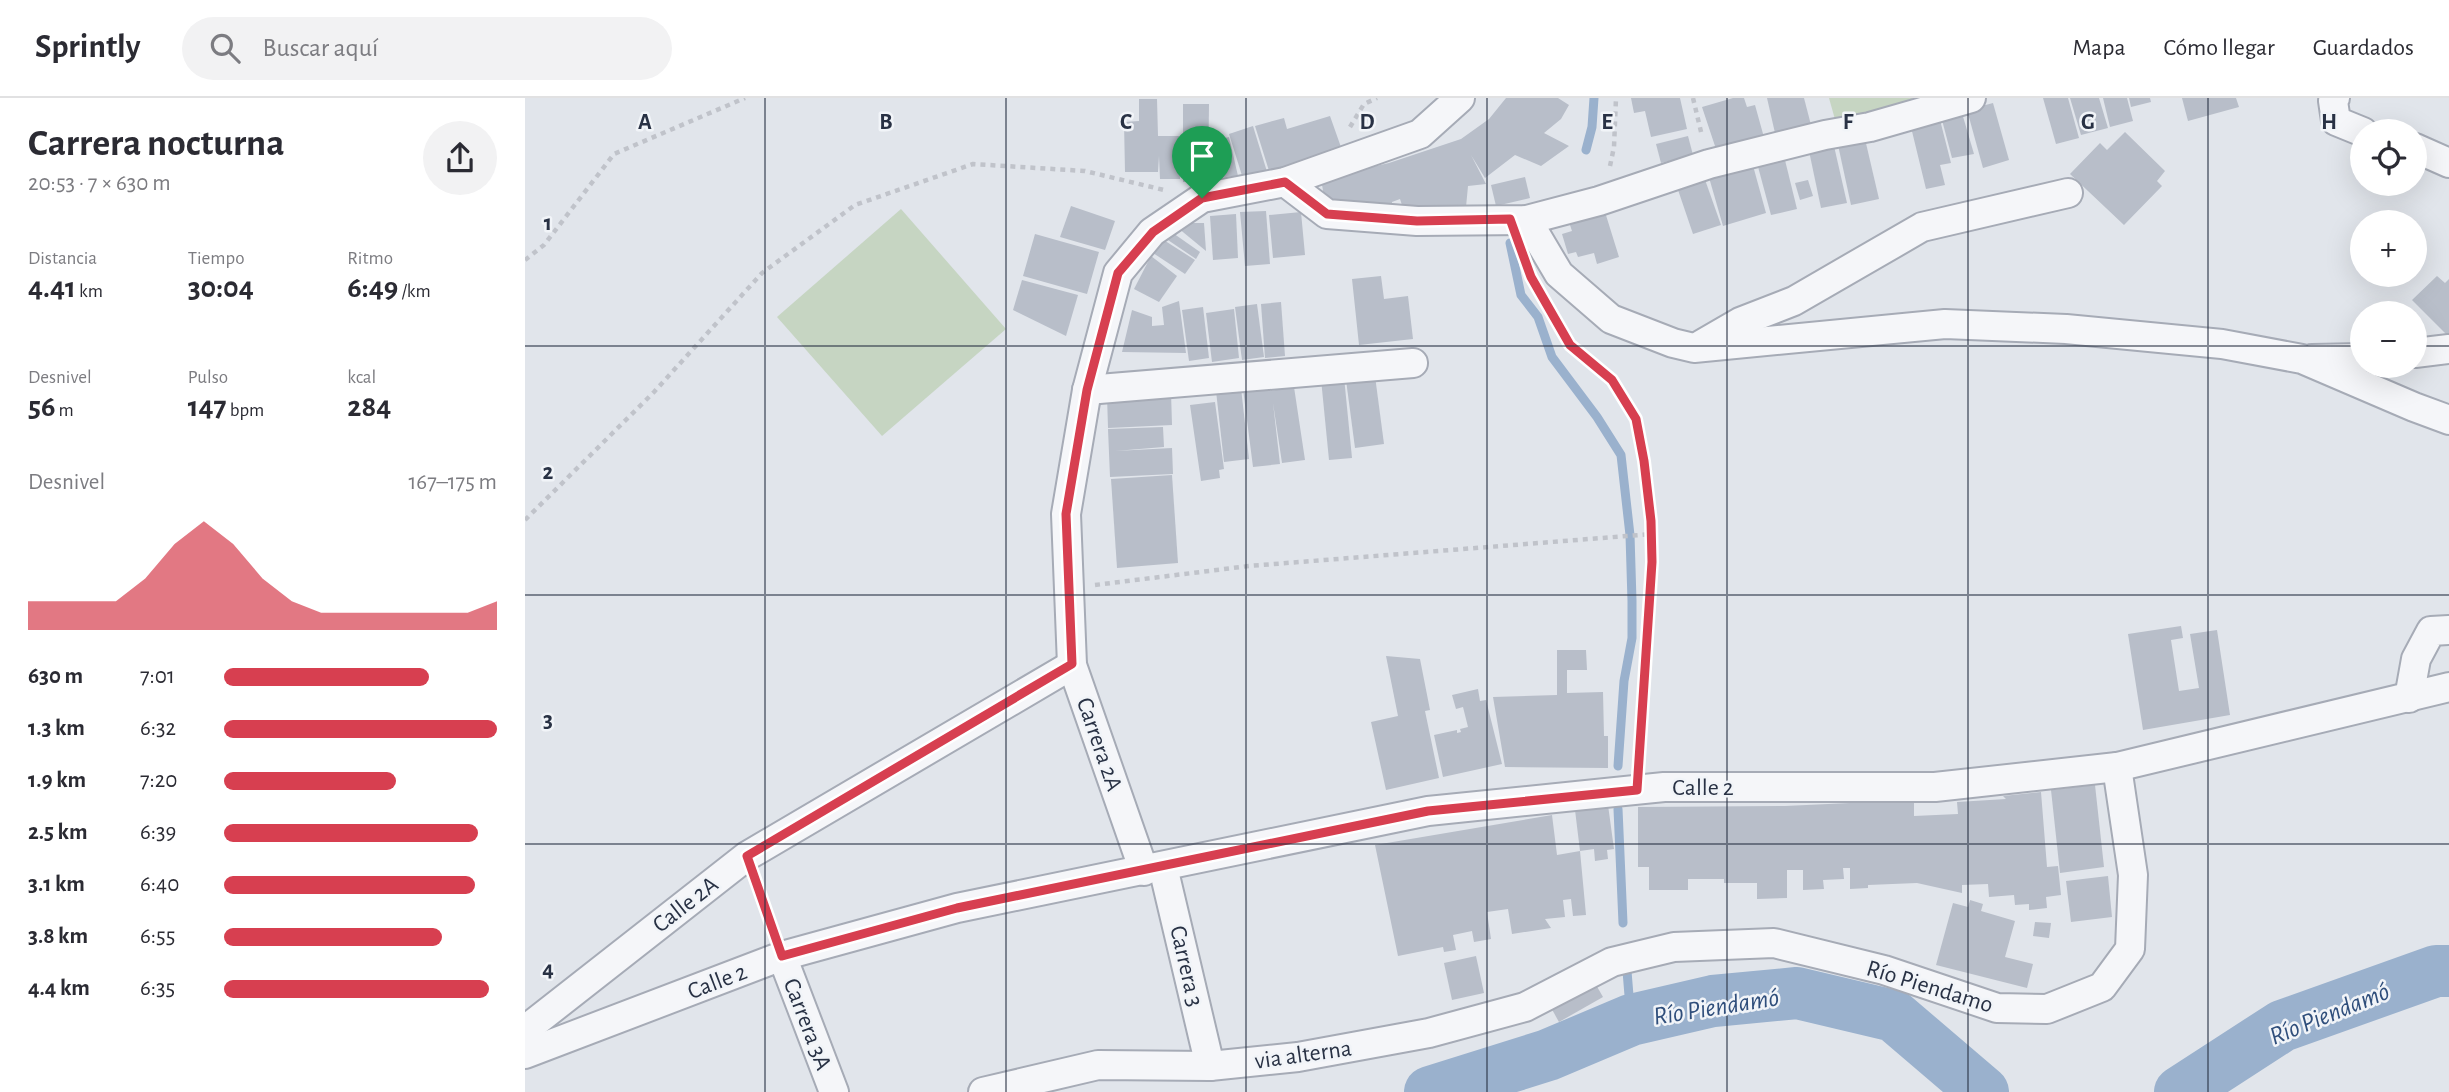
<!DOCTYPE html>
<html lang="es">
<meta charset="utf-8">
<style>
body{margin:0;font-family:"Alegreya Sans",sans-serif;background:#f2f2f3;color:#2b2b33;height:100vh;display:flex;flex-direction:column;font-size:26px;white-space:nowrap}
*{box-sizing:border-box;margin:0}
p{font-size:23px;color:#7c7c81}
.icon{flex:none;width:38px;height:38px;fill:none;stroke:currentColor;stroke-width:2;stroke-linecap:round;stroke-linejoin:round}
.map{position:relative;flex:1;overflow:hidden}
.side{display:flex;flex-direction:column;background:#fff;width:525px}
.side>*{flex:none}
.tools{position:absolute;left:1825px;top:21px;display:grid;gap:14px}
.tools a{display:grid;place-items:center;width:77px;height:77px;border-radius:50%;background:#fff;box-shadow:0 7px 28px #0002;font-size:35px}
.pin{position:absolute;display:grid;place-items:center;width:60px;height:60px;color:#fff;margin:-72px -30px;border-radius:50% 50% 50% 0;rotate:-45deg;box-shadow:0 0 7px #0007}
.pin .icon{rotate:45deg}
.round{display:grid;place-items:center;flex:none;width:74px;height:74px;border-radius:37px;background:#f2f2f3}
.headline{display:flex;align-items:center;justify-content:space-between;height:119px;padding:0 28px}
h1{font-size:38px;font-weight:700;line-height:52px}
.figures{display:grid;grid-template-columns:repeat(3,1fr);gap:10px;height:119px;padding:7px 28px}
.figures div{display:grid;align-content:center}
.figures b{font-size:30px;font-weight:700}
.figures small{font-size:19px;font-weight:400}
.figures p{font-size:19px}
.chart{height:196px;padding:14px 28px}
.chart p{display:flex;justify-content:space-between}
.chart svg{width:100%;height:126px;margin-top:7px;fill:#d73f50;opacity:.7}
ul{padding:0 28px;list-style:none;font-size:23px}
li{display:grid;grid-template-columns:112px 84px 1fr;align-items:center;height:52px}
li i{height:18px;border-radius:9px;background:#d73f50}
header{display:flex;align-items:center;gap:42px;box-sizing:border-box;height:98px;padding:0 35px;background:#fff;border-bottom:2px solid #e1e1e2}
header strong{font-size:33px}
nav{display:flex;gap:38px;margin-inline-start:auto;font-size:24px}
.search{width:490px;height:63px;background:#f2f2f3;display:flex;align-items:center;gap:18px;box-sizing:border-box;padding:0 24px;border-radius:38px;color:#7c7c81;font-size:26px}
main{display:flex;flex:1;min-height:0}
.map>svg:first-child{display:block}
.green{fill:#c6d5c2}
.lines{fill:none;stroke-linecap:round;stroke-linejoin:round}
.stream{stroke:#9ab1cd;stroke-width:9}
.river{stroke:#9ab1cd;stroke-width:52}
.building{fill:#b8bec9}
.minor-casing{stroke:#a6abb6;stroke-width:32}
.path{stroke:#c0c3ca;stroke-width:4.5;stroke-dasharray:5 5;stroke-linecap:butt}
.minor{stroke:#f5f6f9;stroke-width:28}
.route-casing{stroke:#fff;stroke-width:14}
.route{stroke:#d73f50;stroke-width:9}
.grid{fill:none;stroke:#283144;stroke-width:2;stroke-opacity:0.55}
.labels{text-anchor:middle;stroke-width:5;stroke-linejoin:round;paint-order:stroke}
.street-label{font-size:24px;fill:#283144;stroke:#f1f4f8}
.water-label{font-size:26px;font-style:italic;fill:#2f4e7b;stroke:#f1f4f8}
.grid-label{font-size:23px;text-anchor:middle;font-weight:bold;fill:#283144;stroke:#f1f4f8;stroke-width:5;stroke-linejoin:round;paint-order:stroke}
</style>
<header>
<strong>Sprintly</strong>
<div class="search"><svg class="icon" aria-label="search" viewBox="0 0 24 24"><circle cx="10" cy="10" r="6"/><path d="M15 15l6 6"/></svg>Buscar aquí</div>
<nav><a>Mapa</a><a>Cómo llegar</a><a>Guardados</a></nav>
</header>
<main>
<section class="side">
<div class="headline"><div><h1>Carrera nocturna</h1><p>20:53 · 7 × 630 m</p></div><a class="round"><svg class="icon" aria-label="share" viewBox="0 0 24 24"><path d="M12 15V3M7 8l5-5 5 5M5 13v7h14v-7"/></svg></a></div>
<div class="figures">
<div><p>Distancia</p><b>4.41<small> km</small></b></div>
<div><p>Tiempo</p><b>30:04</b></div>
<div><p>Ritmo</p><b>6:49<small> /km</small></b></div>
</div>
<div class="figures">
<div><p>Desnivel</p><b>56<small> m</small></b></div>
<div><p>Pulso</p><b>147<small> bpm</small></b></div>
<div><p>kcal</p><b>284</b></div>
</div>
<div class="chart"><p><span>Desnivel</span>167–175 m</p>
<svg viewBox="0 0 160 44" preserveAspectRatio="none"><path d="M0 44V34L10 34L20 34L30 34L40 26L50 14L60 6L70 14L80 26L90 34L100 38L110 38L120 38L130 38L140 38L150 38L160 34V44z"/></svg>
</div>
<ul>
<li><b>630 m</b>7:01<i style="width:75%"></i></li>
<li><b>1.3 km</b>6:32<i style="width:100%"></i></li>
<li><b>1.9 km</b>7:20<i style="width:63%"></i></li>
<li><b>2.5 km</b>6:39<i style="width:93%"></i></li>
<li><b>3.1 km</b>6:40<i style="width:92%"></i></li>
<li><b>3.8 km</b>6:55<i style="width:80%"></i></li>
<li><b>4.4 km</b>6:35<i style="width:97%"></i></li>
</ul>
</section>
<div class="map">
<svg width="1924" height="994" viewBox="0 0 1924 994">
<rect width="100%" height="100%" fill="#e1e5eb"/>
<g class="green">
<path d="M1304 0H1387L1388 4 1311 25Z"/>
<path d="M376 111 481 231 357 338 252 219Z"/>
</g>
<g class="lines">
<g class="stream">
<path d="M1061 52 1067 29 1069 0"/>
<path d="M985 145 996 197 1013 219 1027 259 1072 319 1096 357 1105 437 1107 503V540L1099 583 1093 668"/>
<path d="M1093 711 1098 825"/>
<path d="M1102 873 1106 922"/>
</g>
<g class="river">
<path d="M905 994 1023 957 1106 922 1188 903 1272 895 1369 918 1458 994"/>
<path d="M1655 994 1757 928 1911 873H1924"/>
</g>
</g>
<g class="building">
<path d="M981 0H1033L1044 7 1036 21 1019 35 1044 48 1016 68 990 57 960 80 946 57 961 86 943 88 941 109 877 107 875 101 867 104V110L800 104 796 81 864 65 936 41 964 21Z"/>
<path d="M1106 0H1155L1162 31 1126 39 1120 13 1109 15Z"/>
<path d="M1208 0H1219L1222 9 1230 7 1240 43 1193 57 1177 9Z"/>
<path d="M1242 0H1279L1286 27 1250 35Z"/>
<path d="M1518 0H1543L1554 40 1531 46Z"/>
<path d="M1545 0H1574L1583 30 1556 37Z"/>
<path d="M1578 0H1602L1608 23 1585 29Z"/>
<path d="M1604 0H1625L1626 4 1606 9Z"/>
<path d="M1657 0H1711L1714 9 1663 23Z"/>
<path d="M614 1H632L633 38H654L655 81H635L634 58 633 74H600L599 24 614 23Z"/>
<path d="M1468 5 1484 62 1458 70 1442 12Z"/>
<path d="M658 6H684L683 84H658Z"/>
<path d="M1437 15 1449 56 1427 60 1417 22Z"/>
<path d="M805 18 817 52 745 76 730 28 759 20 762 31Z"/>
<path d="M1414 18 1426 65 1415 67 1420 87 1401 91 1385 25Z"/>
<path d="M728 28 743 77 719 84 704 36Z"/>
<path d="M1600 34 1640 73 1632 83 1637 88 1599 127 1545 76 1575 45 1582 52Z"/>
<path d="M1163 38 1168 57 1136 65 1131 46Z"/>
<path d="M704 39 713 78 687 80V43Z"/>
<path d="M1340 41 1354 101 1326 107 1313 47Z"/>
<path d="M1309 48 1322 105 1296 110 1284 53Z"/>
<path d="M1259 58 1272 111 1246 117 1232 65Z"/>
<path d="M1227 64 1241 115 1198 128 1183 76Z"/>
<path d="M1178 76 1196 127 1168 136 1151 86Z"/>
<path d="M1000 79 1005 100 971 108 966 87Z"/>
<path d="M1283 82 1288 98 1275 102 1270 85Z"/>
<path d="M546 108 590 123 580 152 535 139Z"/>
<path d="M741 113 745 166 720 168 715 114Z"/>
<path d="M776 114 780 157 748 160 744 117Z"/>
<path d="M1080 114 1094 159 1072 166 1069 155 1053 159 1051 154 1043 156 1037 136 1047 133 1044 124Z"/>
<path d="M711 116 713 160 688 162 685 118Z"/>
<path d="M647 125H679L681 153Z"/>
<path d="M645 133 675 154 671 161 640 140Z"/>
<path d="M510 136 574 154 562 196 498 178Z"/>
<path d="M634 139 670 162 660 176 625 153Z"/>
<path d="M626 158 652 178 634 204 609 191Z"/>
<path d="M856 178 859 201 883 198 888 241 834 247 827 181Z"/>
<path d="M1912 178 1920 185 1924 181V239L1887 202Z"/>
<path d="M497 182 553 197 541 238 488 212Z"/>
<path d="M654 203 661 255 597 254 607 212 627 219V228L639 227 637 209Z"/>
<path d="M756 204 760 258 740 260 736 206Z"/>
<path d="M732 206 739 259 717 262 710 209Z"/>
<path d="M678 209 684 260 664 263 657 212Z"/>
<path d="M709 211 714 260 687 264 681 215Z"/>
<path d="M850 278 859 346 830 350 821 282Z"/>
<path d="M819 279 827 360 804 362 796 281Z"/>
<path d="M744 287 745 293 769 289 780 362 757 365 748 305 755 366 728 369 718 291Z"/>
<path d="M716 290 724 361 699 364 691 293Z"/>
<path d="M646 295 647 327 583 330 582 297Z"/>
<path d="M690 304 699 371 694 372 695 380 676 383 665 307Z"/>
<path d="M638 329 639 349 590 353 647 350 648 376 585 379 583 331Z"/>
<path d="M647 377 653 465 592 470 586 381Z"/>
<path d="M1656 528 1658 540 1646 542 1654 593 1674 590 1665 536 1692 532 1705 617 1618 632 1603 536Z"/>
<path d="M1032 552H1061L1062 572H1042V595L1078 594 1079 638H1083V670L980 669 968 599 1032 597Z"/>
<path d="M861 558 895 561 905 612 900 613 914 680 861 692 846 624 873 618Z"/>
<path d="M953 591 955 603 961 602 977 666 918 679 909 637 932 632V635L936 634 935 631 943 629 938 609 931 611 927 597Z"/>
<path d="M1570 687 1579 769 1535 775 1526 692Z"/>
<path d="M1516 694 1522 769 1533 768 1536 797 1521 799 1522 810 1504 812V806L1490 807 1489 797 1464 799 1463 786 1437 787V795L1392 785 1343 787V790L1325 791V770H1318L1319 781 1298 782 1299 791 1278 792V772H1262V800L1232 801V785H1199V781H1163V792H1124V769H1113V709L1260 708 1389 702V718L1433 716 1432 704 1481 701 1478 698Z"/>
<path d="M1083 707 1089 751 1082 752 1083 761 1070 763 1069 751 1055 753 1050 712Z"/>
<path d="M1027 717 1032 757 1055 753 1061 817 1048 818 1046 801 1038 802 1040 819 1020 821 1026 830 987 836 983 811 962 814 966 841 949 844 947 833 928 837 931 852 919 854 918 849 873 858 850 747Z"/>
<path d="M1583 778 1587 819 1546 824 1541 783Z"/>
<path d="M1445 802 1458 806 1456 813 1490 823 1480 859 1508 866 1502 890 1411 867 1428 805 1443 809Z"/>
<path d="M1510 824 1526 825 1524 840 1508 838Z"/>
<path d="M951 858 959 895 927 902 919 865Z"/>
<path d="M1063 873 1078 899 1034 924 1019 897Z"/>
</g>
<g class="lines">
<defs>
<g id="minor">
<path d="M1810 0 1808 3 1811 23 1838 34"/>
<path d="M1890 50 1924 65"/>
<path d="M760 84 802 116 892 123 1002 122 1074 103 1184 66 1300 37 1345 29 1446 0"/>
<path d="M1002 122 1034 176 1086 221 1148 245 1169 250 1420 226 1541 231 1697 246 1777 261 1889 309 1924 322"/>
<path d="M1177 246 1215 224 1269 203 1397 129 1543 95"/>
<path d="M1890 255 1924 251"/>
<path d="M1787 261 1838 260"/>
<path d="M562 292 888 265"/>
<path d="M1884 600 1891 561 1906 533 1924 532"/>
<path d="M638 769 685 968"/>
<path d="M619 773 547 567 541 416 562 292 593 175 627 134 677 100 760 84 895 36 935 0"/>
<path d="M257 858 309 994"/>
<path d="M0 932 222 758 547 567"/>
<path d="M0 956 257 858 432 810 903 713 1139 689H1410L1592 669 1924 589"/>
<path d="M458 994 573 967 685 968 773 959 904 935 1000 909 1087 864 1149 849 1249 845 1359 872 1472 910 1522 911 1577 889 1605 851 1608 777 1592 669"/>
</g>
</defs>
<use href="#minor" class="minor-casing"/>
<g class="path">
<path d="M1168 0 1177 38"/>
<path d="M825 29 839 6 852 0"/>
<path d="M1085 68 1089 49 1091 0"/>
<path d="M0 162 19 147 89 56 220 0"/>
<path d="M1024 207 1045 247 1087 282 1111 321 1119 363 1126 423 1127 464 1114 666"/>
<path d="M0 422 129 294 237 175 330 107 448 66 560 73 639 92"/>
<path d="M570 487 724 468 1127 436"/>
<path d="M232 786 248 831"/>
</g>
<use href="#minor" class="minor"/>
</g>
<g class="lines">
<defs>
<path id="route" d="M760 84 802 116 892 123 985 121 1006 179 1045 247 1087 282 1111 321 1119 363 1126 423 1127 464 1112 692 903 713 432 810 257 858 222 758 547 566 541 416 562 292 593 175 628 134 677 100Z"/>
</defs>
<use href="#route" class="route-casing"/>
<use href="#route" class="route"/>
</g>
<path class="grid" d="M240 0V994M481 0V994M721 0V994M962 0V994M1202 0V994M1443 0V994M1683 0V994M0 248H1838M1890 248H1924M0 497H1924M0 746H1924"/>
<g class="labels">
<g class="street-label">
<text transform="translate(575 646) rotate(71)" y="8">Carrera 2A</text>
<text x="1178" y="697">Calle 2</text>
<text transform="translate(160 806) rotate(-38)" y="8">Calle 2A</text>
<text transform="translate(662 868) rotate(77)" y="8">Carrera 3</text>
<text transform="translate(192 883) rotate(-21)" y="8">Calle 2</text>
<text transform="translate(1405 888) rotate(17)" y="8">Río Piendamo</text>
<text transform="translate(283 926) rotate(69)" y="8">Carrera 3A</text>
<text transform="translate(778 956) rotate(-8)" y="8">via alterna</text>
</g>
<g class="water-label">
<text transform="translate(1191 908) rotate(-9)" y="9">Río Piendamó</text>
<text transform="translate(1804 915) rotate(-22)" y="9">Río Piendamó</text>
</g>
</g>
<g class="grid-label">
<text x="120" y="31">A</text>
<text x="361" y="31">B</text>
<text x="601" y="31">C</text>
<text x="842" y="31">D</text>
<text x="1082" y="31">E</text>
<text x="1323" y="31">F</text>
<text x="1563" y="31">G</text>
<text x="1804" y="31">H</text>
<text x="23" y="132">1</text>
<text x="23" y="381">2</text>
<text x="23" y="629">3</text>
<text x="23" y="878">4</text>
</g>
</svg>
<div class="tools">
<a><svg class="icon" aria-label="locate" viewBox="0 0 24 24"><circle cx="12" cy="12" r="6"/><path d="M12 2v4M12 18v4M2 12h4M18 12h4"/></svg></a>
<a>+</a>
<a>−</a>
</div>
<div class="pin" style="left:677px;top:100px;background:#1e9e55"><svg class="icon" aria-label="arrive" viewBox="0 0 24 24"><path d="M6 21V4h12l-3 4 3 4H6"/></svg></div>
</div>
</main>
